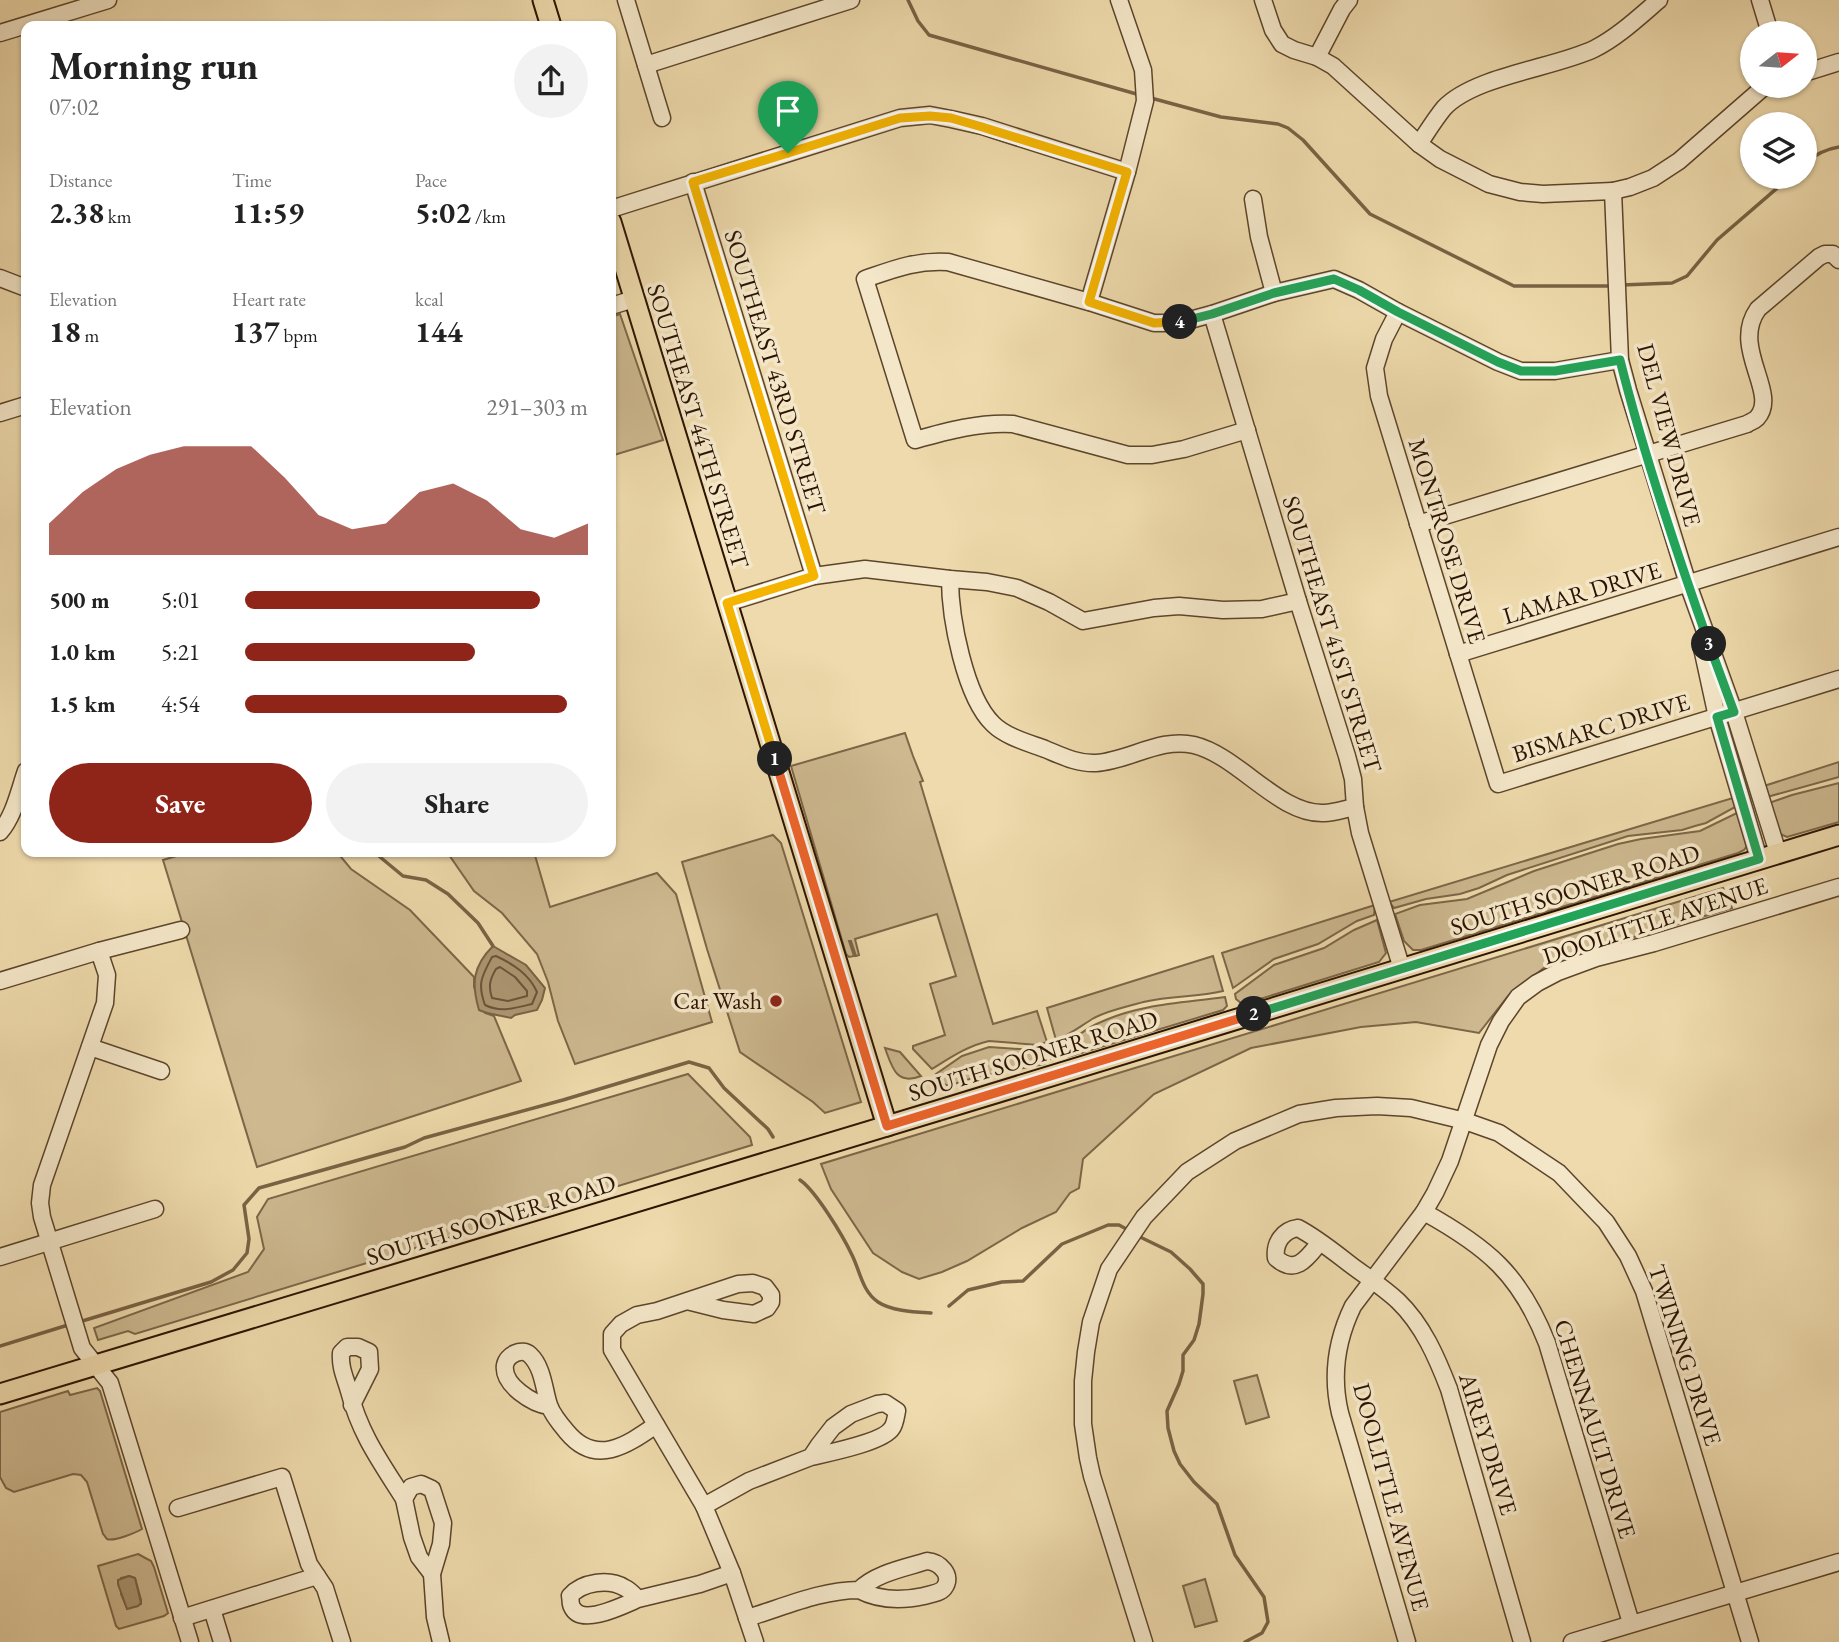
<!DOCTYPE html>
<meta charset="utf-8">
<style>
body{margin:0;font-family:"EB Garamond",serif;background:#f2f2f2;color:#222;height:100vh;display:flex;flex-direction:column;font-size:26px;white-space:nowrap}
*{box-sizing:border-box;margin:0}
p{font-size:23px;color:#767676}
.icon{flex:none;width:38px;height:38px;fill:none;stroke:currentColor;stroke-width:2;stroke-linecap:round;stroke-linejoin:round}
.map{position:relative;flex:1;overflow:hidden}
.sheet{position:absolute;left:21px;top:21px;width:595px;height:836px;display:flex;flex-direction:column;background:#fff;border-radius:14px;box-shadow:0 2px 5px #0004}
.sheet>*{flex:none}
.needle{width:46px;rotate:73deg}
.tools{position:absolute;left:1740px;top:21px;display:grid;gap:14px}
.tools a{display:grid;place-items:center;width:77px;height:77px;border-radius:50%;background:#fff;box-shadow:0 2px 5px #0004;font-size:35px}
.pin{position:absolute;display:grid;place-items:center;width:60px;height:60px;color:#fff;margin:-72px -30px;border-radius:50% 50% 50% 0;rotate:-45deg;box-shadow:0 0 7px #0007}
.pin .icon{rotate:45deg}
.km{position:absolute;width:35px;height:35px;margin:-18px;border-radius:50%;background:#222;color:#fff;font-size:19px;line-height:35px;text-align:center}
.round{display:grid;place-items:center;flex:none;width:74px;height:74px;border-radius:37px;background:#f2f2f2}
.overview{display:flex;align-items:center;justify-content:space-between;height:119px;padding:0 28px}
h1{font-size:38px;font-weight:700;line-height:52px}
.stats{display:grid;grid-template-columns:repeat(3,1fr);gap:10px;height:119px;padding:7px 28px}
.stats div{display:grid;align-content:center}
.stats b{font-size:30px;font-weight:700}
.stats small{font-size:19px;font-weight:400}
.stats p{font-size:19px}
.chart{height:196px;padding:14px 28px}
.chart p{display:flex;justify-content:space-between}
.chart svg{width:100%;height:126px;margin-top:7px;fill:#8f2418;opacity:.7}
.action{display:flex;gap:14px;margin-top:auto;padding:14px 28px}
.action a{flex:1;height:80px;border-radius:42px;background:#8f2418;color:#fff;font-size:28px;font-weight:700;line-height:80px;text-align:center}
.action a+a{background:#f2f2f2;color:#222}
ul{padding:0 28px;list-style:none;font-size:23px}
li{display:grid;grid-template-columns:112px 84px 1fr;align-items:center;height:52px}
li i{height:18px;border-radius:9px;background:#8f2418}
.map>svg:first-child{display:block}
.green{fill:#cdb88f;stroke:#7c6648;stroke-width:2;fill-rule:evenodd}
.water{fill:#ac9672;stroke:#796244;stroke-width:2}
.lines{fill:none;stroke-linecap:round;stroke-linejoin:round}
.shore{stroke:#6c5439;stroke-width:2}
.stream{stroke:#796244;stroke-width:3.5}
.minor-casing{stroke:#5c452b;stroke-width:19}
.major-casing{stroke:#2c1300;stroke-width:23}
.minor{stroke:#f4e7c9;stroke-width:16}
.major{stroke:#eedaac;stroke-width:19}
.split-1-casing{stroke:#fff;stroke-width:14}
.split-2-casing{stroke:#fff;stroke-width:14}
.split-3-casing{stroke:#fff;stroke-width:14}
.split-4-casing{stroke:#fff;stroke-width:14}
.split-5-casing{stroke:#fff;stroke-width:14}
.split-1{stroke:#f5b400;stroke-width:9}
.split-2{stroke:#f0652b;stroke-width:9}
.split-3{stroke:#22a559;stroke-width:9}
.split-4{stroke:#22a559;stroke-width:9}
.split-5{stroke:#f5b400;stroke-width:9}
.poi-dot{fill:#8f2418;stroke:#f4e7c9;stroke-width:2.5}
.labels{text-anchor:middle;stroke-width:7;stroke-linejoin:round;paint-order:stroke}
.street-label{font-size:24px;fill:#2c1300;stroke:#f4e7c9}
.poi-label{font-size:24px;fill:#2c1300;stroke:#f4e7c9;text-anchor:end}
</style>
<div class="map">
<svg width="1839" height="1642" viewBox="0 0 1839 1642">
<rect width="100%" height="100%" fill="#eedaac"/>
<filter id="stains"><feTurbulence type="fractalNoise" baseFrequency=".00286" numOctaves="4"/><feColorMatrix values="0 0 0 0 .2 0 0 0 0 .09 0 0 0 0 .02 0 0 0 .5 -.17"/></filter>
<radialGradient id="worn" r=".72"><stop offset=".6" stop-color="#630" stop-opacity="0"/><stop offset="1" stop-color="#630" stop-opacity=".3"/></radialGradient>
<g class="green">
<path d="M620 314 663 440 611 456V317Z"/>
<path d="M905 733 913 756 923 781 920 782 993 1024 1037 1011 1047 1042 1038 1045 989 1041C967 1046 950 1058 932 1069L913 1049V1046L945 1035 930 984 956 976 937 914 855 939 859 955 856 956 851 941H849L854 956 849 957 846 954 791 766Z"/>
<path d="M1839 762V777L1767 797 1764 786Z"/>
<path d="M1839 783V822L1787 837 1780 834 1769 803 1792 795Z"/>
<path d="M1736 797 1737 806 1706 823 1695 826 1682 830 1628 836 1507 875 1479 888 1460 894 1426 899 1394 908 1389 902Z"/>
<path d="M1741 811 1749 843 1744 850 1738 853 1421 950H1413L1404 941 1395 914 1420 905 1467 899 1534 871 1618 844 1641 839 1700 831Z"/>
<path d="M773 835 781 843 861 1102 825 1113 813 1102 740 1052 707 949 682 862Z"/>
<path d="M190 852H337L351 869 410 910 474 977V987L485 1013 494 1016 521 1081 257 1167 163 860Z"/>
<path d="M447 852H534L550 907 657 873 676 894 712 1022 575 1064 558 1021 548 982 537 954 502 913 474 891Z"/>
<path d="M1723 888 1732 908 1553 961 1508 996 1479 1033 1416 1022 1361 1027 1251 1048 1154 1094 1083 1159 1079 1188 1070 1193 1056 1212 1022 1228 967 1261 942 1272 919 1279 902 1272 873 1253 831 1189 821 1164Z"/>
<path d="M1375 905 1374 915 1357 921 1318 944 1274 959 1233 988 1222 953Z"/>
<path d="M1377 920 1386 953 1379 962 1244 1004H1242L1236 999 1235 994 1274 965 1324 948 1354 930Z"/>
<path d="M1213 956 1223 991C1195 998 1164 995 1136 1004 1122 1008 1107 1011 1094 1018 1082 1025 1070 1035 1056 1040L1047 1008Z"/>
<path d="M1225 997 1227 1006 1223 1010 1068 1057 1060 1054 1058 1047C1073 1041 1085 1028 1101 1022 1140 1004 1183 1003 1225 997Z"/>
<path d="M989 1047 1033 1050 1048 1049 1050 1059 1044 1064 973 1078 948 1086 944 1084 936 1074 962 1056Z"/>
<path d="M885 1048 900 1052 921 1076C896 1086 892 1067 885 1048Z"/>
<path d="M688 1074 750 1137 752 1145 135 1334 128 1331 98 1340 94 1328 248 1272 264 1249 257 1217 268 1199Z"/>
<path d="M1257 1375 1269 1417 1246 1424 1234 1381Z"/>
<path d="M97 1388 100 1391 142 1529C137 1532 114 1542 107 1539 106 1538 105 1536 103 1534L87 1482 81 1475 73 1474 14 1492 6 1488 0 1477V1412L68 1391 70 1395Z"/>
<path d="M138 1554 151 1561 154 1567 168 1613 164 1616 119 1629 116 1626 98 1566ZM129 1576 135 1578 141 1600V1604L127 1608 121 1594V1578Z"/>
<path d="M1205 1579 1217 1621 1195 1627 1183 1586Z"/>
</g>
<g class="water">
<path d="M493 946 526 965 545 988 542 1000 537 1010 515 1015 511 1018C500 1015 490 1015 479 1010 471 983 473 966 493 946Z"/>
<path d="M129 1576 135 1578 141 1603 138 1606 127 1609 118 1584V1580Z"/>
</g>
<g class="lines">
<g class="shore">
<path d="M496 956C513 964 529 974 537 992L532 1004C515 1008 501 1013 485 1005 477 983 482 976 492 957Z"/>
<path d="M500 967 515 977 527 991V996L508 1001 492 998C488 986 490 979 496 969Z"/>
</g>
<g class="stream">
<path d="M908 0 918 21 929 35 1140 95"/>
<path d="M1151 98 1221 117 1278 124 1288 128 1303 140 1370 214 1514 286H1611"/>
<path d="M1804 164C1814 155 1826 149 1839 147"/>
<path d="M1622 285 1672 283 1687 276 1717 240 1790 177"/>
<path d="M374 852 403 876 426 880 448 894 478 923 493 946"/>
<path d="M800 1180C816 1191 843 1236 852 1255 860 1271 862 1291 878 1302 891 1311 916 1312 931 1313"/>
<path d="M1136 1235 1171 1252 1190 1269 1203 1284V1294L1199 1324 1194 1340 1183 1355V1371L1179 1384 1167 1411 1168 1428 1174 1451 1180 1464 1194 1482 1217 1504 1235 1555 1264 1597 1268 1622 1262 1633 1245 1642"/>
<path d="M949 1306 968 1290 1002 1282 1023 1281 1062 1244 1108 1225H1119L1130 1231"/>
<path d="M79 1322 211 1282 233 1270 247 1253 249 1239 244 1205 259 1188 405 1147 424 1138 563 1100 689 1062 709 1068 724 1088 768 1129 773 1137"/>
<path d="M0 1346 68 1325"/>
</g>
<defs>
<g id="minor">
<path d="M626 0 662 118"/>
<path d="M1263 0 1273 30 1282 44 1294 50 1317 57 1333 66 1419 144 1440 159 1489 184 1520 192 1543 194 1613 191"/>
<path d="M1760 0 1770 33"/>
<path d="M0 33 108 0"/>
<path d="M1317 57 1342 9 1349 0"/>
<path d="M646 65 851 0"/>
<path d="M1804 73 1839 62"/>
<path d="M1765 86 1679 161 1653 178 1630 187 1613 191 1620 360 1628 390 1688 584 1734 712 1778 853"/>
<path d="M1419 144C1427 132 1435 119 1444 108 1474 76 1554 68 1594 49 1618 37 1639 17 1659 0"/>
<path d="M693 182 814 576"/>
<path d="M1253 199 1259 237 1274 293"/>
<path d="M611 209 900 118 930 115 951 119 982 126 1127 172"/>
<path d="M0 278 26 288"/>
<path d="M1089 302 1127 172 1145 101 1143 70 1119 0"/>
<path d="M611 306 634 299"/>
<path d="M1398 312 1384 339 1375 368 1379 396 1498 784 1839 679"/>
<path d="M1212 314 1298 601 1347 756 1353 779 1355 807 1360 833 1402 969"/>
<path d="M0 413 26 405"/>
<path d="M1247 430 1184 449 1152 455H1128L1013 424C980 422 947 431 915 440L865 279C894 269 916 260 948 262L1089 302 1154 323H1174L1190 320 1212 314 1274 293 1334 279 1359 290 1398 312 1498 362 1521 371H1555L1620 360"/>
<path d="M1418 524 1747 424C1750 422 1754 421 1757 418 1780 393 1730 348 1758 309L1819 257 1825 254H1833L1839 260"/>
<path d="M950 579C950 618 965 697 993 724 1006 737 1029 743 1045 749 1062 756 1078 764 1096 763 1129 761 1160 737 1194 745 1239 756 1279 815 1324 813 1334 813 1345 809 1355 807"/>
<path d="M727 603 814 576 865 569 950 579 987 582 1017 588 1049 602 1083 621 1154 608 1179 606 1223 610 1262 609 1298 601"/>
<path d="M1702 648 1717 717 1759 859"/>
<path d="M1458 654 1839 537"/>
<path d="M0 832C14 816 19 791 26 771"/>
<path d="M99 951 107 975 105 1003 42 1185 40 1203 42 1217 82 1348 110 1383 190 1642"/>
<path d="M0 981 99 951 181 930"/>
<path d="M90 1047 161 1071"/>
<path d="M1424 1212C1487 1247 1520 1274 1547 1343L1631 1623"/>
<path d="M1320 1242C1308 1257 1296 1276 1276 1258 1274 1243 1283 1230 1298 1228 1317 1238 1334 1252 1351 1265 1367 1277 1384 1288 1398 1301 1423 1325 1437 1358 1449 1389L1522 1642"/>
<path d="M0 1257 155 1209"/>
<path d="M687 1301 723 1310 754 1314 767 1308 771 1302V1295L765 1287 753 1283 738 1284 657 1311 637 1315 621 1324 612 1334V1350L704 1506 732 1573 755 1642"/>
<path d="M352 1405 370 1369 369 1352 358 1347H347L341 1353C340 1368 345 1377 349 1391 360 1434 380 1461 404 1499L411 1487 421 1484 432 1489 443 1523 441 1544 432 1574 435 1617 441 1642"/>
<path d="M549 1406C533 1404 502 1385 505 1365 507 1355 522 1347 530 1355 543 1367 544 1390 549 1405 552 1414 561 1425 567 1432 596 1467 627 1445 656 1425"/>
<path d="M404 1499 412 1537 419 1557 432 1574"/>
<path d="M704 1506 749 1481 811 1457 819 1445 833 1427 851 1414 877 1404 885 1403 897 1411C896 1416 895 1424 892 1428 884 1442 828 1453 811 1457"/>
<path d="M178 1508 282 1477 309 1564 317 1576 182 1618"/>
<path d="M317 1576 325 1588 342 1642"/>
<path d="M638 1599C624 1605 581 1627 572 1607 570 1604 571 1600 570 1596 582 1582 609 1578 625 1588 630 1590 634 1595 638 1599L700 1584 732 1573"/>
<path d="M212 1609 222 1642"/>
<path d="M747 1618C784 1607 821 1590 859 1590 876 1573 905 1568 927 1561 939 1562 954 1575 944 1588 940 1593 931 1594 924 1596 901 1601 880 1601 859 1590"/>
<path d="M1144 1642 1092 1476 1088 1458 1083 1424V1381L1086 1352 1091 1322 1109 1269 1144 1217 1187 1172 1235 1141 1299 1114 1336 1108 1377 1106 1411 1108 1465 1121 1499 1133 1559 1173 1606 1222 1628 1256 1644 1291 1750 1642"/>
<path d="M1407 1642 1340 1413C1331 1375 1336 1341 1353 1306L1424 1212 1435 1193 1450 1161 1489 1045 1501 1021 1518 997 1537 983 1558 972 1596 958 1654 943 1839 887"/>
<path d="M1572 1642 1839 1562"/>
</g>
<g id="major">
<path d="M543 0 551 26"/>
<path d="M611 222 887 1126"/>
<path d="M0 1394 953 1106 1839 835"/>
</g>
</defs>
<use href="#minor" class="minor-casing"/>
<use href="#major" class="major-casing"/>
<use href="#minor" class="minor"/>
<use href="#major" class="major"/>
</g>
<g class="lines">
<defs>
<path id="split-1" d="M775 759 727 603 814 576 693 182 788 153"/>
<path id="split-2" d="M775 759 887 1126 1254 1014"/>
<path id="split-3" d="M1254 1014 1759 859 1717 717 1734 712 1709 644"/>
<path id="split-4" d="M1180 322 1212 314 1274 293 1334 279 1359 290 1398 312 1498 362 1521 371H1555L1620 360C1644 456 1676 551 1709 644"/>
<path id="split-5" d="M788 153 900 118 930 116 951 118 982 127 1127 172 1089 302 1154 323 1180 322"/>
</defs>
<use href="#split-1" class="split-1-casing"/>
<use href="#split-2" class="split-2-casing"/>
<use href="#split-3" class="split-3-casing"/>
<use href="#split-4" class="split-4-casing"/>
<use href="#split-5" class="split-5-casing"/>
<use href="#split-1" class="split-1"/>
<use href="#split-2" class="split-2"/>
<use href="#split-3" class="split-3"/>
<use href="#split-4" class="split-4"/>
<use href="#split-5" class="split-5"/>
</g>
<circle class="poi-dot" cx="776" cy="1001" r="7"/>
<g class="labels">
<g class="street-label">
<text transform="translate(775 372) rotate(73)" y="8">SOUTHEAST 43RD STREET</text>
<text transform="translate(698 426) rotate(73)" y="8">SOUTHEAST 44TH STREET</text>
<text transform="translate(1669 435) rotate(75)" y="8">DEL VIEW DRIVE</text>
<text transform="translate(1447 541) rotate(73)" y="8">MONTROSE DRIVE</text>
<text transform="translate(1582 593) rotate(-17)" y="8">LAMAR DRIVE</text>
<text transform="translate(1332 634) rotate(73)" y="8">SOUTHEAST 41ST STREET</text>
<text transform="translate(1601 728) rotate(-17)" y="8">BISMARC DRIVE</text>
<text transform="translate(1575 890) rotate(-17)" y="8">SOUTH SOONER ROAD</text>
<text transform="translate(1655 921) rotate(-18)" y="8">DOOLITTLE AVENUE</text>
<text transform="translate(1033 1056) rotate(-17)" y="8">SOUTH SOONER ROAD</text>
<text transform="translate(491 1220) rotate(-17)" y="8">SOUTH SOONER ROAD</text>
<text transform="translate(1685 1355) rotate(72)" y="8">TWINING DRIVE</text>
<text transform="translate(1595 1429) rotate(73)" y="8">CHENNAULT DRIVE</text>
<text transform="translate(1488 1444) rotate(73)" y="8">AIREY DRIVE</text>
<text transform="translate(1391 1497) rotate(75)" y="8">DOOLITTLE AVENUE</text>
</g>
<g class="poi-label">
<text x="762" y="1009">Car Wash</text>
</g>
</g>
<rect width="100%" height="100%" filter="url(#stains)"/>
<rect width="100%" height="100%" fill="url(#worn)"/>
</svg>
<div class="tools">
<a><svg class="needle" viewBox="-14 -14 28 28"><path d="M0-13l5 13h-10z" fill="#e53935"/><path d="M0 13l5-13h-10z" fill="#767676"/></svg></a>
<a><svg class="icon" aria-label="layers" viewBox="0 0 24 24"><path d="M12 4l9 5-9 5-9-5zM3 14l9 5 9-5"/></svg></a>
</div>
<div class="pin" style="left:788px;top:153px;background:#1e9e55"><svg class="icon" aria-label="arrive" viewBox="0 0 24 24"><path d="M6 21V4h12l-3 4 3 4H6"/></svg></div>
<b class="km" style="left:775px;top:759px">1</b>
<b class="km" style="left:1254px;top:1014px">2</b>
<b class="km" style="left:1709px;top:644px">3</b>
<b class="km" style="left:1180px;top:322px">4</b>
<section class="sheet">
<div class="overview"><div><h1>Morning run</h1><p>07:02</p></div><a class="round"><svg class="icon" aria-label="share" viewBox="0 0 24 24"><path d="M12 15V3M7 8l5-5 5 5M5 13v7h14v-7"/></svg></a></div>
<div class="stats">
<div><p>Distance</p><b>2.38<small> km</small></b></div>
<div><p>Time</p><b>11:59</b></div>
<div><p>Pace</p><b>5:02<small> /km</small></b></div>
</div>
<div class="stats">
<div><p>Elevation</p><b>18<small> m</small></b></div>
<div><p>Heart rate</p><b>137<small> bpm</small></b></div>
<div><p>kcal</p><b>144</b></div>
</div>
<div class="chart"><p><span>Elevation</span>291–303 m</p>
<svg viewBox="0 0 160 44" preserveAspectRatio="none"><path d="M0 44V33L10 22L20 14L30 9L40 6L50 6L60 6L70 17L80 30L90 35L100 33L110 22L120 19L130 25L140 35L150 38L160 33V44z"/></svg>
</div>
<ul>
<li><b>500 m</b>5:01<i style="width:86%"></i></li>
<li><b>1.0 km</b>5:21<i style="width:67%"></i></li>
<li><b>1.5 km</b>4:54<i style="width:94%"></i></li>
</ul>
<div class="action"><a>Save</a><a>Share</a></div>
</section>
</div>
